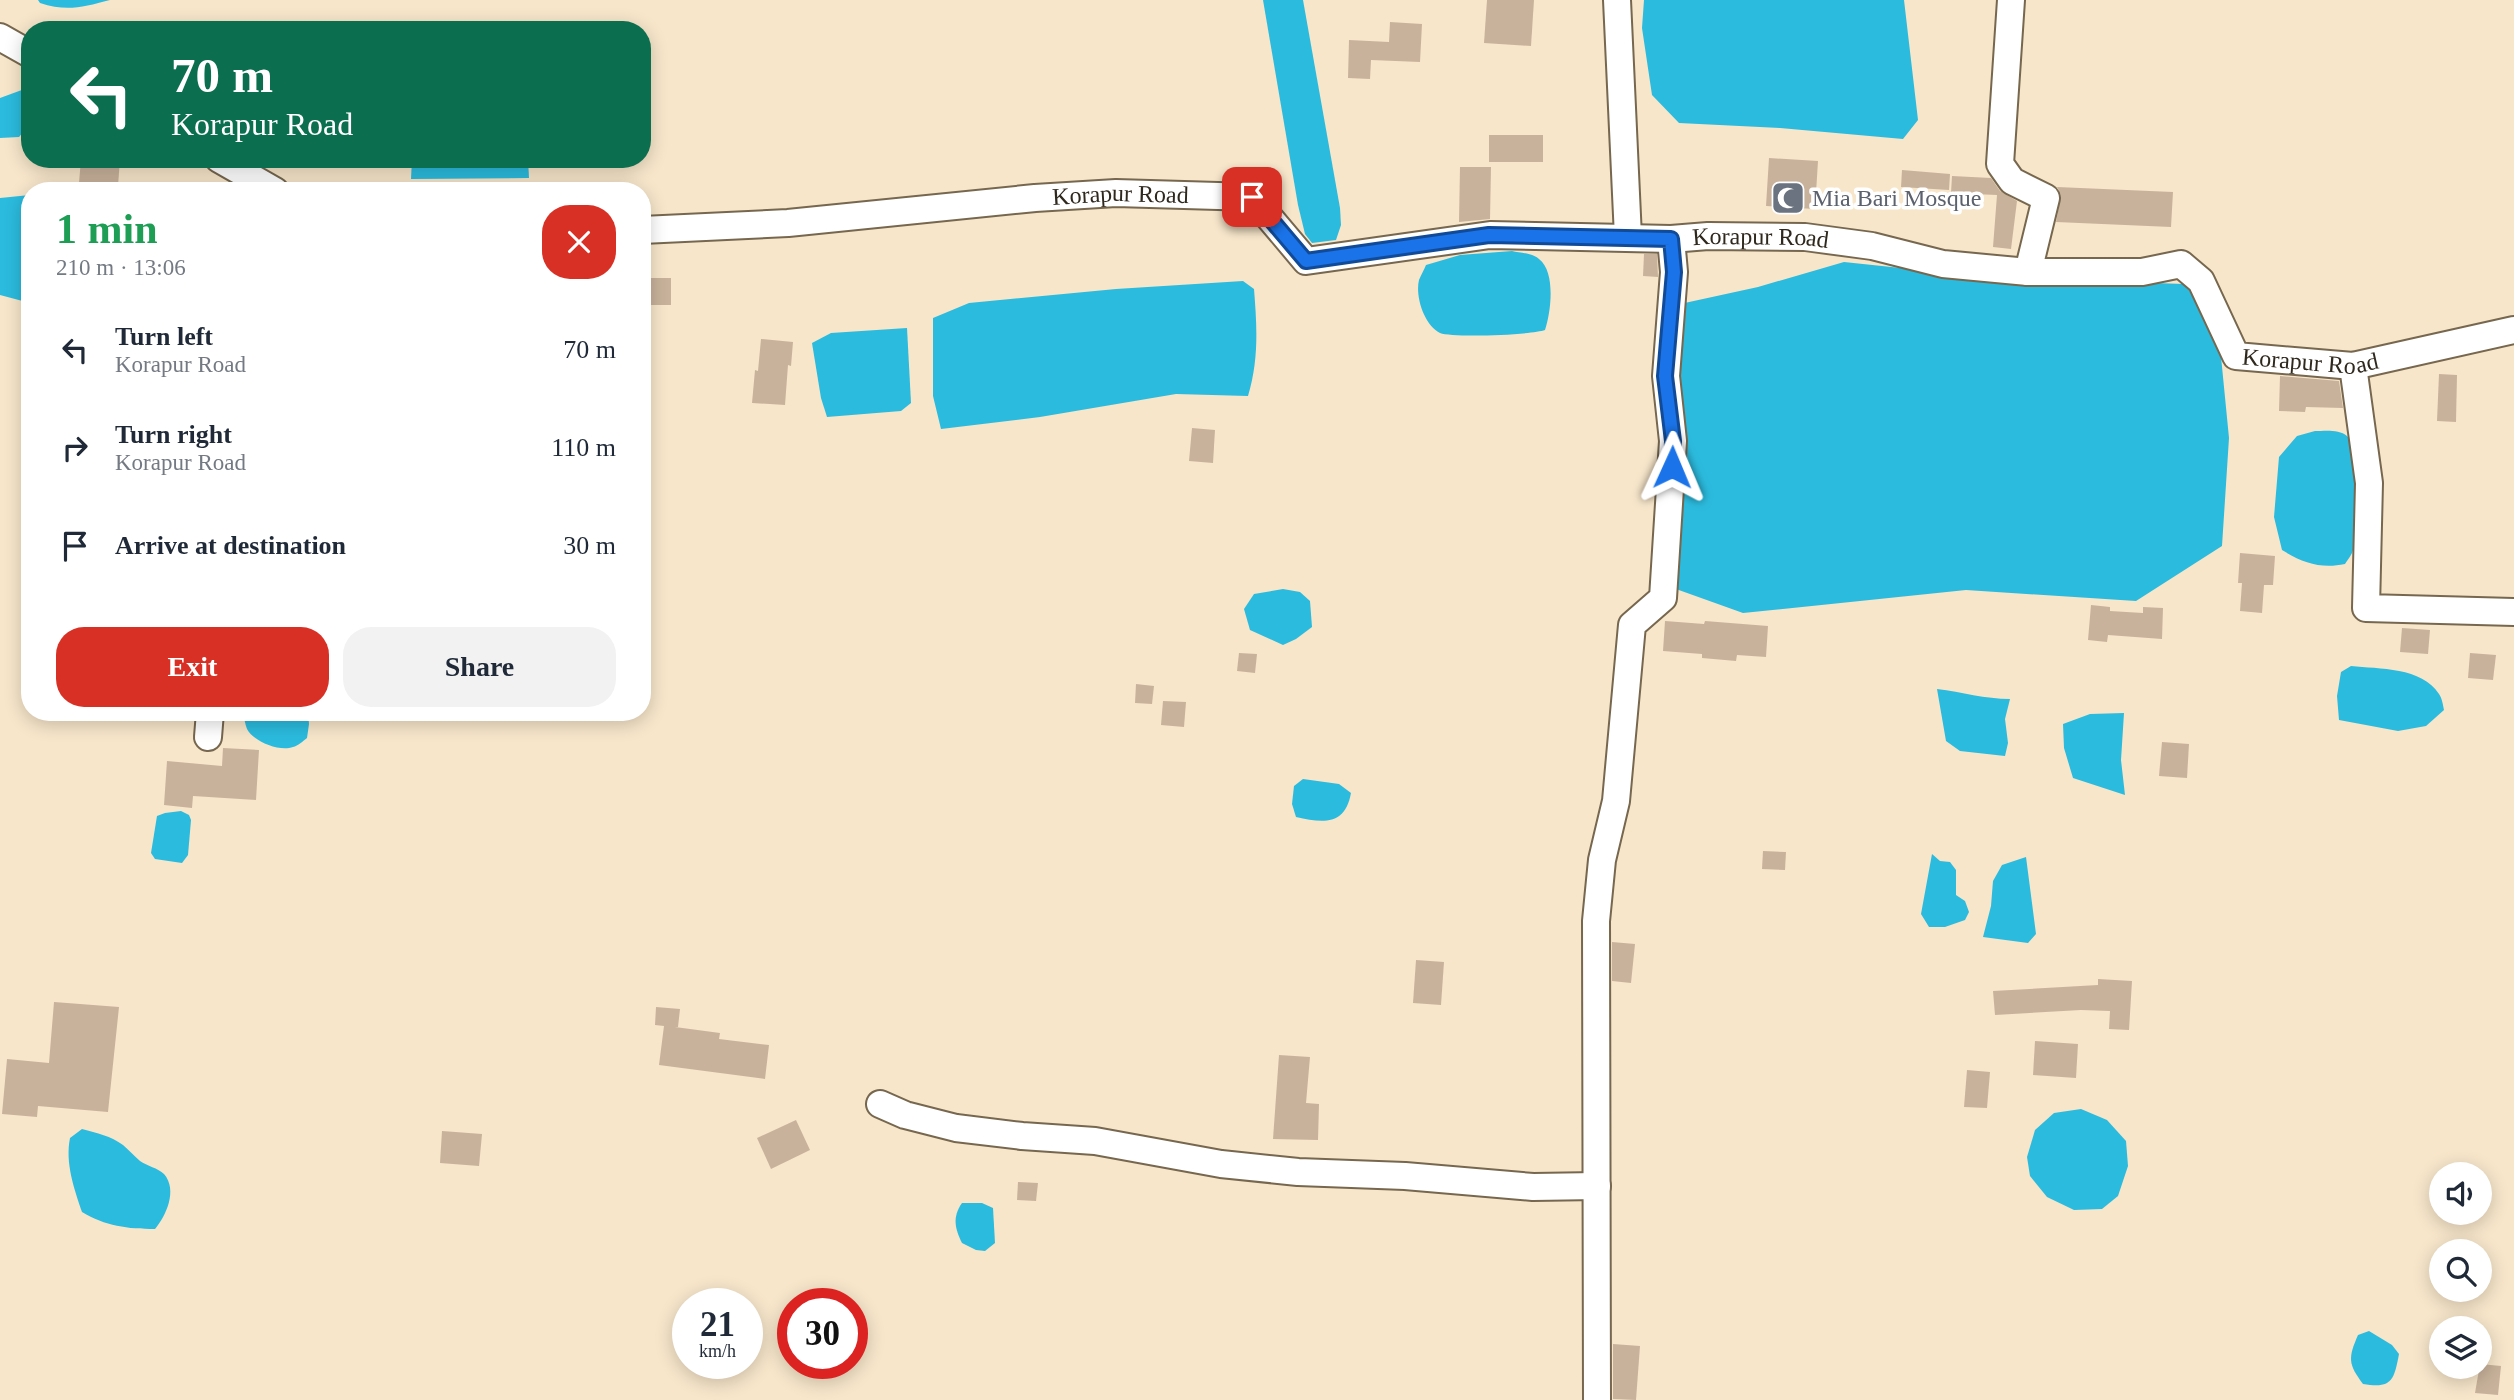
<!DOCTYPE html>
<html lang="en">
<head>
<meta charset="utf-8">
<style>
	body { margin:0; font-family:"Times New Roman",serif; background:#f2f2f3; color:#1f2937; height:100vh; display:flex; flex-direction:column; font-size:26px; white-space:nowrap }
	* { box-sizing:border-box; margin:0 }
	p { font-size:23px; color:#747a83 }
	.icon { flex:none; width:38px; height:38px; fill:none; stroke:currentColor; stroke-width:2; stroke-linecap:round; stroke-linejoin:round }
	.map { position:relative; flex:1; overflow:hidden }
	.panel { position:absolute; left:21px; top:182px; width:630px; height:539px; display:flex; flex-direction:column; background:#fff; border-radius:28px; box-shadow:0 4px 18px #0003 }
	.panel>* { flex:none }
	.banner { position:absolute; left:21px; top:21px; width:630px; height:147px; border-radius:28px; box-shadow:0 4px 18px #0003; background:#0b6e4f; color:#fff; overflow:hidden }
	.tools { position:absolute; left:2429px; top:1162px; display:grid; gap:14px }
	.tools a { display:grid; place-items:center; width:63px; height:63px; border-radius:50%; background:#fff; box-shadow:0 4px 18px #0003; font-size:35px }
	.speed { position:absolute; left:672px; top:1288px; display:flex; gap:14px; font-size:35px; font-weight:700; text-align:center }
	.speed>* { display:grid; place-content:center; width:91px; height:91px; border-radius:50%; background:#fff; box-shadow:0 4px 18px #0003; line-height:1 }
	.speed small { font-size:18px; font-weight:400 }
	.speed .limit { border:10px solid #d22; background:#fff; color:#111 }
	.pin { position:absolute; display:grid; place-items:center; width:60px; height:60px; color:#fff; margin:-30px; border-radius:14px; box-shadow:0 4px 10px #0006 }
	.me { position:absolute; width:77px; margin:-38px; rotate:1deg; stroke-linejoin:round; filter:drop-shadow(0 0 5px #0008) }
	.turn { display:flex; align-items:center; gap:24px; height:147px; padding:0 35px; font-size:32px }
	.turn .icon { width:91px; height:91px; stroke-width:2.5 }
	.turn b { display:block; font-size:49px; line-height:60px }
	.round { display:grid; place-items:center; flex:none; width:74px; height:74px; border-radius:28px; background:#f2f2f3 }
	.headline { display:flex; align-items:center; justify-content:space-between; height:119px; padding:0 35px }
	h1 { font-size:42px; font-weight:700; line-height:52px; color:#1e9e55 }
	.cta { display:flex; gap:14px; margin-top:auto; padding:14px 35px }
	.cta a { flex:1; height:80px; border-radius:28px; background:#d93025; color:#fff; font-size:28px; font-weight:700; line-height:80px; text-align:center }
	.cta a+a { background:#f2f2f3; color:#1f2937 }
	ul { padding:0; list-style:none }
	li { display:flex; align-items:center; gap:21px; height:98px; padding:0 35px }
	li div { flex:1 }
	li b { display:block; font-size:26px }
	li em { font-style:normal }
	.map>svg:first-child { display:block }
	.water { fill:#2bbbde }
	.building { fill:#c8b29b }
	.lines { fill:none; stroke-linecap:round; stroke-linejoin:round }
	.minor-casing { stroke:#76674e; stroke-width:30 }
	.minor { stroke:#fff; stroke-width:26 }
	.route-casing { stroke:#114b97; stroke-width:18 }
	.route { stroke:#1a73e8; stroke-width:12 }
	.labels { text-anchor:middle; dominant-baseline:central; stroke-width:7; stroke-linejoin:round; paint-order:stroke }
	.street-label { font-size:24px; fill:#2e281d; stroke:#fff }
	.worship-label { font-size:24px; fill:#5b616d; stroke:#fff; text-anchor:start }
</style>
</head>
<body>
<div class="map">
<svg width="2514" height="1400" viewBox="0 0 2514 1400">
	<rect width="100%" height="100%" fill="#f7e6ca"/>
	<g class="water">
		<path d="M38 0H110C83 7 67 12 40 3Z"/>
		<path d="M1263 0H1303L1340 208 1341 225 1336 240 1312 243 1305 234 1298 205Z"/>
		<path d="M1644 0H1904L1918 120 1903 139 1780 128 1679 123 1652 95 1642 28Z"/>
		<path d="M30 87V124L19 137 0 138V98Z"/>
		<path d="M412 159H528L529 178 411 179Z"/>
		<path d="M30 195V303L0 295V198Z"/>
		<path d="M1512 251C1520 253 1533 253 1539 259 1556 272 1551 312 1545 330 1531 335 1453 338 1440 333 1424 325 1415 296 1419 280 1421 275 1424 270 1426 265L1460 255Z"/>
		<path d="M1844 262 1986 277 2184 284 2218 326 2229 438 2222 546 2136 601 1966 590 1743 613 1676 589 1682 514 1674 374 1680 304 1758 287Z"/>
		<path d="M1243 281 1254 289C1257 326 1259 360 1248 396L1176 394 1040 417 941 429 933 396V318L969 303 1116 289Z"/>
		<path d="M907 328 911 403 901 411 827 417 821 398 812 343 831 333Z"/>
		<path d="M2315 431C2325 431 2339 429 2347 436 2359 448 2357 532 2353 550 2352 555 2348 559 2345 564 2321 569 2303 563 2282 550L2274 517 2279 457 2297 436Z"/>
		<path d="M1283 589 1300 592 1310 601 1312 627 1296 639 1283 645 1250 630 1244 609 1254 594Z"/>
		<path d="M2351 666C2379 669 2422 667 2439 694 2442 698 2443 705 2444 710L2426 726 2398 731 2339 720 2337 696 2341 672Z"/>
		<path d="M1937 689C1962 692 1985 699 2010 699L2005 719 2008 743 2005 756 1960 751 1946 741Z"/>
		<path d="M243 712H308L309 724 307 738C303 741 298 746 293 747 279 752 253 741 247 729 245 724 244 717 243 712Z"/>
		<path d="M2124 713 2121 760 2125 795 2073 778 2064 748 2063 724 2090 714Z"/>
		<path d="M1303 779 1339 784 1351 793C1345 826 1323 823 1296 817L1292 804 1294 786Z"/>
		<path d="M181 811 189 815 191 820 188 855 182 863 155 859 151 853 157 816 165 813Z"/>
		<path d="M1932 854 1940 861 1950 862 1956 870V895L1965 901 1969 912 1965 920 1945 927H1929L1921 914Z"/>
		<path d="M2026 857 2036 934 2028 943 1983 937 1991 906 1993 881 2002 865Z"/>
		<path d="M2081 1109 2107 1120 2126 1141 2128 1166 2118 1196 2102 1209 2074 1210 2047 1197 2030 1176 2027 1157 2035 1130 2054 1113Z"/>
		<path d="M82 1129C97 1133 111 1136 123 1145 129 1150 134 1156 140 1161 147 1166 158 1168 164 1174 178 1190 166 1216 155 1229 128 1229 105 1226 82 1212 74 1188 65 1163 70 1138Z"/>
		<path d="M962 1203H982L993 1208 995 1243 985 1251 976 1250 962 1243C955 1229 952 1217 962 1203Z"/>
		<path d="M2369 1331 2392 1345 2399 1354C2394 1380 2392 1389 2363 1384 2348 1364 2348 1358 2358 1335Z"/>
	</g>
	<g class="building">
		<path d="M1487 0H1534L1531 46 1484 43Z"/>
		<path d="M1390 22 1422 24 1420 62 1371 60 1370 79 1348 78 1349 40 1389 42Z"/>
		<rect x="1489" y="135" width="54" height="27"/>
		<path d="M1769 158 1818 161 1815 209 1766 206Z"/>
		<path d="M81 159H120L118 186 79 183Z"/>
		<path d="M1460 167H1491L1490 219 1459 222Z"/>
		<path d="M1902 170 1950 174 1949 190 1901 187Z"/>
		<path d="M1952 176 1991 178 2000 191 2017 201 2011 249 1993 247 1997 195 1951 193Z"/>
		<path d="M2057 187 2173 192 2171 227 2056 222 2061 195Z"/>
		<path d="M1644 254H1657L1658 277 1643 276Z"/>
		<rect x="642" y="278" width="29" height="27"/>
		<path d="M761 339 793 342 791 366 788 365 785 405 752 403 755 370 758 371Z"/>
		<path d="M2439 374 2457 375 2456 422 2437 421Z"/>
		<path d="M2280 376 2339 381 2343 408 2306 407 2305 412 2279 411Z"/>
		<path d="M1192 428 1215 430 1213 463 1189 461Z"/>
		<path d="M2240 553 2275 556 2273 585H2264L2262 613 2240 611 2242 583H2238Z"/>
		<path d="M2091 605 2110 607V611L2143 613V607L2163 608 2162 639 2108 635 2107 642 2088 640Z"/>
		<path d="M1665 621 1704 624 1705 621 1768 626 1766 657 1737 655 1736 661 1702 658V654L1663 651Z"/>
		<path d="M2402 628 2430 630 2428 654 2400 652Z"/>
		<path d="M1239 653 1257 654 1255 673 1237 671Z"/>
		<path d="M2470 653 2496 655 2493 680 2468 678Z"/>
		<path d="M1136 684 1154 686 1152 704 1135 703Z"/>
		<path d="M1163 701 1186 702 1184 727 1161 725Z"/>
		<path d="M2162 742 2189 744 2187 778 2159 776Z"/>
		<path d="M223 748 259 750 256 800 193 796 192 808 164 805 167 761 222 766Z"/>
		<path d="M1763 851 1786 852 1785 870 1762 869Z"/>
		<path d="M1612 942 1635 944 1631 983 1612 981Z"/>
		<path d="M1416 960 1444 962 1441 1005 1413 1003Z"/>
		<path d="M2098 979 2132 981 2129 1030 2109 1029 2110 1011 2081 1010 1995 1015 1993 991 2098 985Z"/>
		<path d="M54 1002 119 1007 108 1112 38 1106 37 1117 2 1114 7 1059 49 1063Z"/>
		<path d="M656 1007 680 1009 678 1027H675L720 1033 719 1039 769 1045 765 1079 659 1065 664 1026 655 1025Z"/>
		<path d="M2035 1041 2078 1044 2076 1078 2033 1075Z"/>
		<path d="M1279 1055 1310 1057 1306 1103 1319 1104 1318 1140 1273 1139Z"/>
		<path d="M1967 1070 1990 1072 1987 1108 1964 1107Z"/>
		<path d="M796 1120 810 1150 771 1169 757 1138Z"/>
		<path d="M442 1131 482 1134 479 1166 440 1163Z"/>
		<path d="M1018 1182 1038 1183 1036 1201 1017 1200Z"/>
		<path d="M1613 1344 1640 1346 1636 1400 1613 1399Z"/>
		<path d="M2480 1364 2501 1366 2498 1395 2475 1393Z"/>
	</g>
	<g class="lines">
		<defs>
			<g id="minor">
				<path d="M1617 0 1628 237"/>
				<path d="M2011 0 2000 164 2012 181 2046 198 2028 272"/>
				<path d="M0 37 30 54"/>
				<path d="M219 159 275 191"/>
				<path id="s1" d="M642 230 788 223 1035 198 1116 193 1252 197 1306 261 1490 235 1671 239 1708 236 1805 237 1872 246 1943 264 2028 272H2142L2181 264 2201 281 2236 356 2353 366 2514 330"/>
				<path d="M2353 366 2369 483 2366 608 2514 612"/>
				<path d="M208 737 210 712"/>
				<path d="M880 1104 905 1115 956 1128 1022 1136 1095 1141 1221 1164 1298 1172 1405 1176 1533 1187 1597 1186"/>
				<path d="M1597 1400 1596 921 1602 860 1616 801 1632 625 1663 598 1673 441 1666 376 1674 272 1671 239"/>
			</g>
		</defs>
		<use href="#minor" class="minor-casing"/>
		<use href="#minor" class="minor"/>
	</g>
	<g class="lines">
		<defs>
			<path id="route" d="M1252 197 1306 261 1489 235 1671 239 1674 272 1665 376 1673 441 1672 467"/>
		</defs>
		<use href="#route" class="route-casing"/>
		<use href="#route" class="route"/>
	</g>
	<defs>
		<symbol id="mosque-square" viewBox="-11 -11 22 22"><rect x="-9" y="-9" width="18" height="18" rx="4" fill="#6b7280" stroke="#fff"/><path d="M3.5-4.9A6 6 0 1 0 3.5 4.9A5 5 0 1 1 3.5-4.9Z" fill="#fff"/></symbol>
	</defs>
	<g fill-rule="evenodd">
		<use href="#mosque-square" x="1769" y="179" width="38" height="38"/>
	</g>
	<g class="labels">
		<g class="street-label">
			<text stroke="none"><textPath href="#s1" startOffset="480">Korapur Road</textPath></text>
			<text stroke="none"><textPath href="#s1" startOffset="1152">Korapur Road</textPath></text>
			<text stroke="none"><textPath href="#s1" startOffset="1760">Korapur Road</textPath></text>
		</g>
		<g class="worship-label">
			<text x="1812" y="198">Mia Bari Mosque</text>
		</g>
	</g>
</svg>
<div class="tools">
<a><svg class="icon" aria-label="sound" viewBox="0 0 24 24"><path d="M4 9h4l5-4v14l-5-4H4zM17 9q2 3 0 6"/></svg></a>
<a><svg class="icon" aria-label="search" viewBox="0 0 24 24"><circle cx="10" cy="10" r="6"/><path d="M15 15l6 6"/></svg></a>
<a><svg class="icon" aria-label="layers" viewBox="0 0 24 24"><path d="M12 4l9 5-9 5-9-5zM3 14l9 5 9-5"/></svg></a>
</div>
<div class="speed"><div>21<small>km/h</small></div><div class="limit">30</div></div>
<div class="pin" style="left:1252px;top:197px;background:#d93025"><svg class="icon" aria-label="arrive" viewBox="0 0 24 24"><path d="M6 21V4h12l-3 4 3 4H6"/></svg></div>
<svg class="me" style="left:1672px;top:467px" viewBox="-20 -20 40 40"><path d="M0-17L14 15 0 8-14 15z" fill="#1a73e8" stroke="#fff" stroke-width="4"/></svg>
<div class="banner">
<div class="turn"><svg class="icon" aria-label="left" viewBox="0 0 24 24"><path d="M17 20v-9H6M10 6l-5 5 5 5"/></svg><div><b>70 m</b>Korapur Road</div></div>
</div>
<section class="panel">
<div class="headline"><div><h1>1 min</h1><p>210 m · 13:06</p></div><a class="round" style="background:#d93025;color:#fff"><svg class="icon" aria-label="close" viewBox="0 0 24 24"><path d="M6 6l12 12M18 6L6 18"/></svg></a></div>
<ul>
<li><svg class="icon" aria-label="left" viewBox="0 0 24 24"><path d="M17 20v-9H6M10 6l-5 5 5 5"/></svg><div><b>Turn left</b><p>Korapur Road</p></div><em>70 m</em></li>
<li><svg class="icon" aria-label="right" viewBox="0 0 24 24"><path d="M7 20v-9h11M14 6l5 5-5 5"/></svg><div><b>Turn right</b><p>Korapur Road</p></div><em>110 m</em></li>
<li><svg class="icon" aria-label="arrive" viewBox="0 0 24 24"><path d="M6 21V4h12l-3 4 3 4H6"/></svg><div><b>Arrive at destination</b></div><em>30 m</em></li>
</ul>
<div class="cta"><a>Exit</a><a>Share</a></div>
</section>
</div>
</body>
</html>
